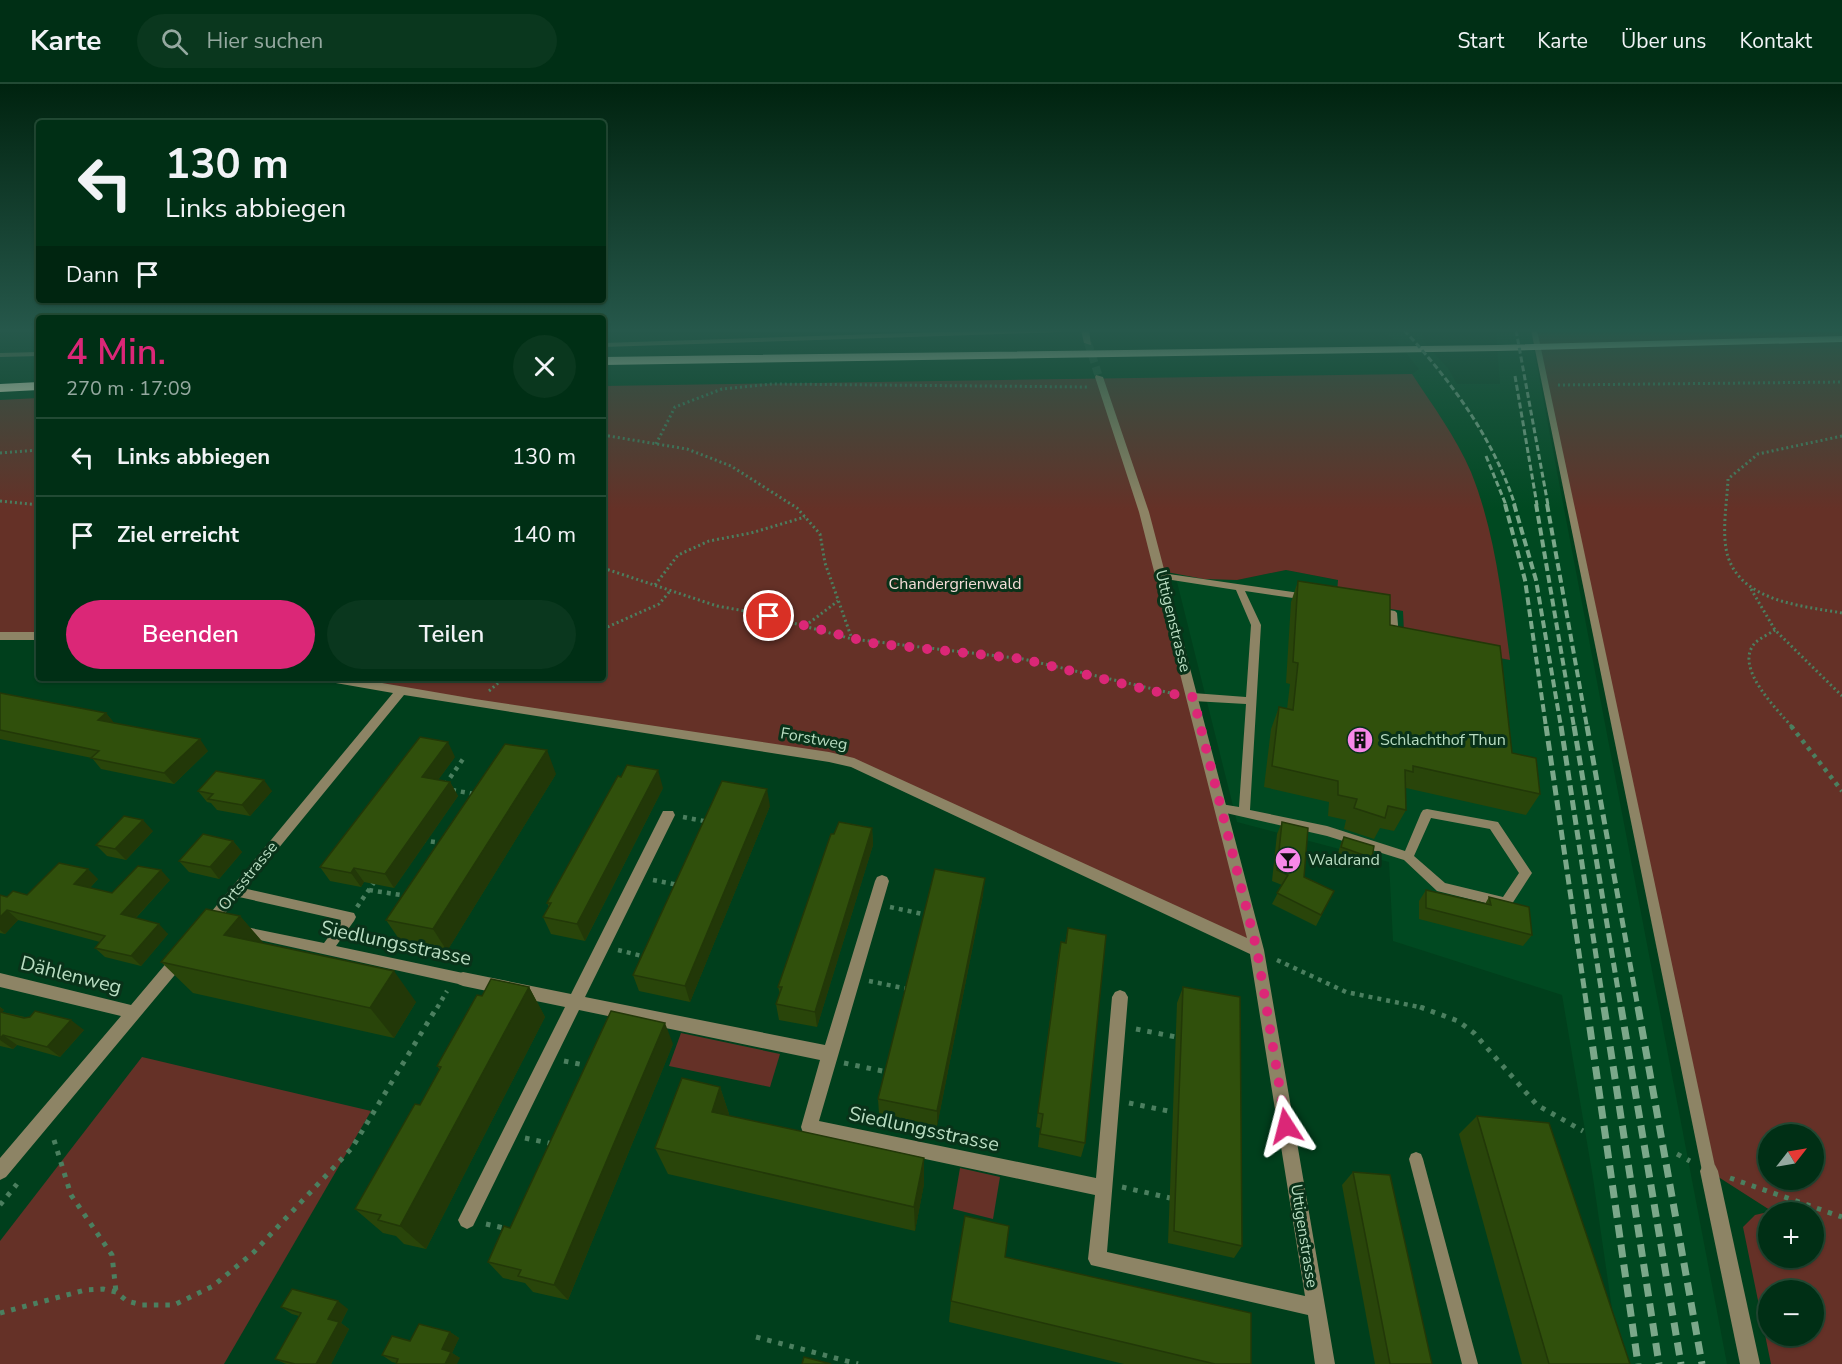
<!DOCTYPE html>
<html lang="de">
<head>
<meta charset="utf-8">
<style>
	body { margin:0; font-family:"Nunito Sans",sans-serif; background:#0a371e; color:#f1f3f6; height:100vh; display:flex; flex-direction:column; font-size:22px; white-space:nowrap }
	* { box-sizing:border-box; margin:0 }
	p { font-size:20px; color:#95a9a0 }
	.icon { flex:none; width:33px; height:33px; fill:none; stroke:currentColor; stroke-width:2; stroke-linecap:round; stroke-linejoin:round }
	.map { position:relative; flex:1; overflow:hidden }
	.side { position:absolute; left:36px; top:231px; width:570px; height:366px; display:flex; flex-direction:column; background:#002f15; border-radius:6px; box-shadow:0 2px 4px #0004,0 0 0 2px #224a34 }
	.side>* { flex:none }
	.guide { position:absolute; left:36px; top:36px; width:570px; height:183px; border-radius:6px; box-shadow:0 2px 4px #0004,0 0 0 2px #224a34; background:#002f15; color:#f1f3f6; overflow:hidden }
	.needle { width:39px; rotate:59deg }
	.buttons { position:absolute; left:1758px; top:1040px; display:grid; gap:12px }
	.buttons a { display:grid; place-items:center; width:66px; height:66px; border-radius:50%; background:#002f15; box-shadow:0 2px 4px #0004,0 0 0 2px #224a34; font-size:30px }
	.pin { position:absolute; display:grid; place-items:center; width:51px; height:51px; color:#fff; margin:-26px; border:3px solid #fff; border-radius:50%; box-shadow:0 2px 6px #0007 }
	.me { position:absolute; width:66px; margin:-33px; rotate:351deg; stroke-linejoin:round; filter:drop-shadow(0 0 4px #0008) }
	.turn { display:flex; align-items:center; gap:21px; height:126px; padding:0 30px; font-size:27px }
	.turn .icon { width:78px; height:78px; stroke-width:2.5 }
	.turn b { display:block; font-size:42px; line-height:51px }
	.then { display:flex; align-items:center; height:57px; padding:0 30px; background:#0003; gap:12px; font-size:22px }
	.round { display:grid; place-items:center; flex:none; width:63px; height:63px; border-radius:32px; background:#0a371e }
	.overview { display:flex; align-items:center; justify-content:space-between; height:102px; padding:0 30px }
	h1 { font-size:36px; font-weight:600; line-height:45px; color:#db2777 }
	.cta { display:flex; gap:12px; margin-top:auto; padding:12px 30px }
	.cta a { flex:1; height:69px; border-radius:36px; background:#db2777; color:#fff; font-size:24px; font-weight:600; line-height:69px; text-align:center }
	.cta a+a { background:#0a371e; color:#f1f3f6 }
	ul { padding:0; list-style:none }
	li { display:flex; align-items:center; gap:18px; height:78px; padding:0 30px; border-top:2px solid #224a34 }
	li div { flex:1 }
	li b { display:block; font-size:22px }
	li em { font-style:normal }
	header { display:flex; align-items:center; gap:36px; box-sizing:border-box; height:84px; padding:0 30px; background:#002f15; border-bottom:2px solid #224a34 }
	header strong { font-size:28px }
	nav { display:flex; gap:33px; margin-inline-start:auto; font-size:21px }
	.search { width:420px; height:54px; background:#0a371e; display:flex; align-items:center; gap:15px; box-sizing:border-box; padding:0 21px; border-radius:33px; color:#95a9a0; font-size:22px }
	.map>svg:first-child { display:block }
	.built { fill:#004921 }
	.green { fill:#653127; fill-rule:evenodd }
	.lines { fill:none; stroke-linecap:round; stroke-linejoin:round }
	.street-tunnel { stroke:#1c5735; stroke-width:8; stroke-dasharray:8 4.5; stroke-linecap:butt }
	.path-far2 { stroke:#4b7f5f; stroke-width:3; stroke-dasharray:2 3; stroke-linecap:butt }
	.path-far1 { stroke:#4b7f5f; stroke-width:4.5; stroke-dasharray:4 5; stroke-linecap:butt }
	.path { stroke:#4b7f5f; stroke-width:5; stroke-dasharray:4.5 7; stroke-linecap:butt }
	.lane { fill:#8d8465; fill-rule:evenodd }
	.street { fill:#8d8465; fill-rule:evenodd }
	.highway { fill:#fef5d7; fill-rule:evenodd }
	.rail-far3 { stroke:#7ba88a; stroke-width:3; stroke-dasharray:6 3; stroke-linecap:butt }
	.rail-far2 { stroke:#7ba88a; stroke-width:4; stroke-dasharray:8 4; stroke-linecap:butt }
	.rail-far1 { stroke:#7ba88a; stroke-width:5; stroke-dasharray:10 5; stroke-linecap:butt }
	.rail { stroke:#7ba88a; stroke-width:7; stroke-dasharray:13 7; stroke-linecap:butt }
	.wall { fill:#29450a }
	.shaded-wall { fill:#223808 }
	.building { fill:#30500c; stroke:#223808; stroke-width:1.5 }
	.route { stroke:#db2777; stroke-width:10; stroke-dasharray:0 18 }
	.labels { text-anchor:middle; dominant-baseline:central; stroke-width:6; stroke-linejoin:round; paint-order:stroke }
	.park-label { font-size:16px; fill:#f3dcd7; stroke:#093219 }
	.street-label { font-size:16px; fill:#b9ddc2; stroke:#093219 }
	.poi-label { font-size:16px; fill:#b9ddc2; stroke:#093219; text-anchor:start }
	.near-street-label { font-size:20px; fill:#b9ddc2; stroke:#093219 }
</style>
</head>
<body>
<header>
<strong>Karte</strong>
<div class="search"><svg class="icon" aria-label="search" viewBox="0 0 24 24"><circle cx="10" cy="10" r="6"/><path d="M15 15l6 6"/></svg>Hier suchen</div>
<nav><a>Start</a><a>Karte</a><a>Über uns</a><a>Kontakt</a></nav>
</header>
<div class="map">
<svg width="1842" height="1280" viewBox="0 0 1842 1280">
	<rect width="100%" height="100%" fill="#003f1c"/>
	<path class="built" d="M1380 246H1422L1423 257 1448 284 1457 300H1500L1496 246H1530L1727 1280H1620L1593 1094 1562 911 1393 857 1389 778 1237 738 1175 490 1237 496 1286 486 1338 496 1348 518 1403 527 1404 550 1456 358 1412 290 1419 285 1396 257Z"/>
	<g class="green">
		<path d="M1534 246H1842V1280H1771L1743 1143 1755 1131 1768 1128V1173H1814V1128H1773L1709 1087ZM1768 1050H1814V1095H1768ZM1768 1206H1814V1251H1768Z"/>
		<path d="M1412 290C1433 322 1456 353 1471 388 1495 448 1502 513 1510 576L1413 557 1404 550 1403 527 1348 518 1337 509 1338 496 1286 486 1237 496 1204 495 1161 487 1257 866 854 679 330 594H603V302Z"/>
		<path d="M39 314V552H0V316Z"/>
		<path d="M681 949 780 970 770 1003 669 982Z"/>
		<path d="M142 973 371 1027 224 1280H0V1157Z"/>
		<path d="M960 1084 1000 1093 993 1135 953 1125Z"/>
	</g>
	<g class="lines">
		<path class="street-tunnel" d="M1088 259 1099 293"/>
		<g class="path-far2">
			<path d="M1558 301 1842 298"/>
			<path d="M603 351 687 365 731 382 797 424 820 450 825 479 852 555"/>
			<path d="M1842 352 1758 370 1728 395C1727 419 1721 450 1728 473 1743 518 1803 522 1842 529"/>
			<path d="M656 360 675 323 722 305 773 300 1088 303"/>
			<path d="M0 369 39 366"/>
			<path d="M0 417 39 421"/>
			<path d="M603 484 717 522 756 529 852 555 1023 575 1175 610"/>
			<path d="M655 501 678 471 709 457 751 449 805 433"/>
			<path d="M1751 505 1775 546 1842 612"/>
			<path d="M805 542 838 517"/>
			<path d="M603 545 659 520 671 506"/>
			<path d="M1775 546C1769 550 1760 554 1755 559 1733 583 1777 625 1792 643"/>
			<path d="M489 607 504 594"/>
		</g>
		<g class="path-far1">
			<path d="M1791 642 1842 707"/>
			<path d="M445 701 463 675"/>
			<path d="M452 706 474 710"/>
			<path d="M683 733 709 738"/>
			<path d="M422 756 441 759"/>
			<path d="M653 796 678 801"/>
			<path d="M369 806 407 812"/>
			<path d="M357 823 375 797"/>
			<path d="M890 823 927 831"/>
			<path d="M618 866 646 873"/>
			<path d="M1277 876 1346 908 1424 924"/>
			<path d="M869 897 908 905"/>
			<path d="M437 924 447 907"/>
		</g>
		<g class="path">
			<path d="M1420 923 1458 937 1474 949 1537 1021 1583 1047"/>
			<path d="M1136 945 1176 953"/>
			<path d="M564 977 589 982"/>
			<path d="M844 979 887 988"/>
			<path d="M1129 1019 1173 1028"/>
			<path d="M525 1054 553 1060"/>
			<path d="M54 1056 71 1111 112 1171 116 1208"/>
			<path d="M1677 1070 1690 1077"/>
			<path d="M1730 1094 1842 1133"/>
			<path d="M1122 1103 1170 1114"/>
			<path d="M0 1121 17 1100"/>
			<path d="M486 1140 508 1145"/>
			<path d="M0 1229 85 1206 103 1205 116 1208 127 1217 142 1221H174L213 1202 254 1168 352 1064 437 923"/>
			<path d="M756 1253 858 1280"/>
		</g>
		<g class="lane">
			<path d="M1531 246H1537L1716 1087 1714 1092 1709 1094 1704 1092 1702 1087Z"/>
			<path d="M1162 489 1307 510 1312 513 1307 516 1245 507 1261 541 1250 726 1327 742 1405 767 1421 729 1423 726 1427 725 1498 738 1532 789 1510 823 1506 824 1437 807 1404 776 1327 752 1217 727 1215 724 1217 721 1221 720 1239 723 1246 620 1193 617 1188 613 1193 609 1246 613 1251 541 1236 506 1159 494 1157 492 1159 490ZM1431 734 1490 745 1519 789 1503 813 1445 799 1414 772Z"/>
			<path d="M1378 524 1395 527 1397 529 1399 553 1397 555 1394 556 1389 553 1387 531 1375 529 1373 527 1375 525Z"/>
			<path d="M234 802 354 829 356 833 354 837 336 862 463 889 468 891 470 895 468 899 463 901 237 851 235 847 237 843 241 842 324 859 341 836 230 811 228 807 230 803Z"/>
			<path d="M1416 1068 1421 1070 1423 1075 1478 1280H1462L1409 1075 1411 1070Z"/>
		</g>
		<g class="street">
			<path d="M1000 246H1065L1061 248 603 263V259Z"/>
			<path d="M1081 246H1089L1091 261 1084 259Z"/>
			<path d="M39 268V272L0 273V269Z"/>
			<path d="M1096 291 1103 293 1149 428 1264 866 1335 1280H1315L1308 1231 1091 1181 1088 1175 1095 1111 803 1049 801 1043 820 976 579 926 473 1142 467 1145 461 1142 458 1136 461 1130 565 923 463 902 458 900 456 895 458 890 463 888 571 910 661 731 663 727H673L675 731 585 913 825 961 875 797 877 793 882 791 887 793 889 797 819 1037 1096 1094 1112 913 1115 908 1120 906 1125 908 1128 913 1107 1168 1305 1212 1250 870 851 683 829 678 404 611 214 843 209 845 204 843 202 839 393 609 330 598 324 594H353L475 615 829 668 854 674 1247 854 1139 428 1095 293Z"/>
			<rect x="0" y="548" width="39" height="8"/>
			<path d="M179 869 184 870 186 875 184 880 6 1093 0 1096V1074L121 932 0 903V889L131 921 174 870Z"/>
			<path d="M1709 1078 1715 1081 1718 1087 1760 1280H1740L1700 1087 1703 1081Z"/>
		</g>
		<g class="highway">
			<path d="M1842 252V258L1498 267 603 281V273L1498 261Z"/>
			<path d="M39 298V306L0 308V300Z"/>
		</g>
		<g class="rail-far3">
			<path d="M1404 246C1452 298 1493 354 1515 421"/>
			<path d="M1516 246 1548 421"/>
			<path d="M1515 292 1537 421"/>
			<path d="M1486 372 1506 421"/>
		</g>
		<g class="rail-far2">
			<path d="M1505 420 1525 496 1546 643"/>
			<path d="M1514 420 1536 496 1561 643"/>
			<path d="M1536 420 1574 643"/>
			<path d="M1547 420 1587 643"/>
		</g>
		<g class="rail-far1">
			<path d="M1546 642 1587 924"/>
			<path d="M1561 642 1604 924"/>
			<path d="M1574 642 1621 924"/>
			<path d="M1587 642 1638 924"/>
		</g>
		<g class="rail">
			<path d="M1587 923 1638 1280"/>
			<path d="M1604 923 1659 1280"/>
			<path d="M1621 923 1681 1280"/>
			<path d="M1638 923 1702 1280"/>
		</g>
	</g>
	<g class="wall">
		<path d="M1298 497 1390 541 1512 669 1540 710 1526 731 1406 704V726L1394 747 1380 744 1374 755 1344 745 1346 736 1328 732 1329 718 1264 703 1271 645 1279 623 1287 625 1290 600 1286 599 1291 518Z"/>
		<path d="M0 609 106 629 114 639 208 667 174 700 101 685 92 674 0 655Z"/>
		<path d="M455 673 438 696 450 698 458 712 394 804 364 798 361 803 330 797 320 783Z"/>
		<path d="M556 690 447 867 401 858 386 836Z"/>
		<path d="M663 704 585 857 551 850 543 833 549 823 547 819Z"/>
		<path d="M198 707H272L250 732 217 726 211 719 207 718Z"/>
		<path d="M770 722 690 918 639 907 633 891Z"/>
		<path d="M1282 738 1304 793 1334 807 1316 842 1272 820 1282 801 1272 797 1277 750Z"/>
		<path d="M872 744 873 761 817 943 779 936 776 920 780 910 778 903 834 750Z"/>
		<path d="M153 747 126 776 107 772 96 761Z"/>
		<path d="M1344 753 1372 774 1369 780 1338 769 1341 759Z"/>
		<path d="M233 757 242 768 219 795 189 788 179 777Z"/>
		<path d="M98 795 90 804 112 809 170 796 136 834 168 850 141 882 105 873 95 864 100 858 18 836 5 850 0 849V811L7 813 27 811Z"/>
		<path d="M1426 806 1485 820 1489 813 1532 851 1523 862 1419 835V817Z"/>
		<path d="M983 811 937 1042 879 1029 878 1015Z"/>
		<path d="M240 832 264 860 416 918 394 954 193 909 161 878Z"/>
		<path d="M1068 844 1085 1059 1081 1073 1038 1063 1040 1044 1036 1043 1058 874 1061 858 1065 859Z"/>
		<path d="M529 903 545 933 426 1165 404 1160 396 1152 383 1149 355 1125 420 1021 440 986 437 982 482 912Z"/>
		<path d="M1183 903 1242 1162 1234 1174 1168 1159 1177 919Z"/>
		<path d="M0 923 4 926 2 928 84 946 60 973 17 961 13 965 0 962Z"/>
		<path d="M673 960 568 1216 533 1208 525 1199 503 1194 488 1178 510 1144Z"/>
		<path d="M720 1003 729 1030V1032L924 1074V1100L915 1147 668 1090 655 1064Z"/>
		<path d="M1477 1032 1630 1280H1522L1459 1050Z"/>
		<path d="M1353 1088 1432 1280H1375L1342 1101Z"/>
		<path d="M951 1217 1251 1280H1124L949 1238Z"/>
		<path d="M281 1223 348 1225 341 1239 349 1245 331 1280H286L275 1275 299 1232 292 1230Z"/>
		<path d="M450 1248 459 1254 452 1269 460 1274 396 1279 392 1278 382 1271 410 1257Z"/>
	</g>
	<g class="shaded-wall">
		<path d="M106 629 115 640 98 636Z"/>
		<path d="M200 655 208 667 174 700 164 689Z"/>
		<path d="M448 658 455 673 430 707 422 693Z"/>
		<path d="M547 666 556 690 447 867 433 845Z"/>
		<path d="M658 686 663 704 585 857 577 840Z"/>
		<path d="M264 696 272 707 250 732 242 721Z"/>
		<path d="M450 698 458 712 394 804 385 790Z"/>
		<path d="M767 705 770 722 690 918 685 902Z"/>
		<path d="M143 736 153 747 126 776 115 765Z"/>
		<path d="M872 744 873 761 817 943 815 928Z"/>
		<path d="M233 757 242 768 219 795 210 783Z"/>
		<path d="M354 784 364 798 361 803 351 789Z"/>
		<path d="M88 785 98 795 84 810 74 800Z"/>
		<path d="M161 786 170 796 131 839 121 830Z"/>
		<path d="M985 794 983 811 937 1042V1027Z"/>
		<path d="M7 826 18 836 5 850 0 846V833Z"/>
		<path d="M240 832 267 863 224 851Z"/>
		<path d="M159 840 168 850 141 882 131 872Z"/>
		<path d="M394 887 416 918 394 954 370 924Z"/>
		<path d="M529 903 545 933 426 1165 400 1142Z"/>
		<path d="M0 923 4 926 0 931Z"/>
		<path d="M71 936 84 946 60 973 47 963Z"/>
		<path d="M665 939 673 960 568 1216 554 1201Z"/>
		<path d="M3 951 17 961 13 965 0 956V954Z"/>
		<path d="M720 1003 729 1030 721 1055 712 1028Z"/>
		<path d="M924 1074V1100L915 1147 914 1123Z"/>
		<path d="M338 1217 348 1225 341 1239 349 1245 331 1280H316L328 1235Z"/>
		<path d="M450 1248 459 1254 452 1269 460 1274 457 1280H445L442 1265Z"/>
	</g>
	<g class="building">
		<path d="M1298 497 1390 511V541L1500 562 1512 669 1536 674 1540 710 1413 682V688L1405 686 1406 726 1388 722 1385 734 1354 724 1357 715 1338 711V697L1272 682 1279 623 1293 626 1298 579 1293 578Z"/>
		<path d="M0 609 106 629 98 636 200 655 164 689 91 674 99 667 0 646Z"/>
		<path d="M420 653 448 658 422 693 450 698 385 790 354 784 351 789 320 783Z"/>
		<path d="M505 660 547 666 433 845 386 836Z"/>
		<path d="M627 681 658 686 577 840 543 833 551 819H547L618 692 621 693Z"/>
		<path d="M216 687 264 696 242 721 208 715 213 710 198 707Z"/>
		<path d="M722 697 767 705 685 902 633 891Z"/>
		<path d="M124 732 143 736 115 765 96 761Z"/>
		<path d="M839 738 872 744 815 928 776 920 782 903H778L831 750H834Z"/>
		<path d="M1282 738 1308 744 1304 793 1334 807 1321 831 1277 809 1288 791 1277 786Z"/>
		<path d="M203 750 233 757 210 783 179 777Z"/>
		<path d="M1344 753 1374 762 1372 774 1341 763Z"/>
		<path d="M59 779 88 785 74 800 112 809 138 782 161 786 121 830 159 840 131 872 95 864 105 852 7 826 0 833V811L7 813 13 807 27 811Z"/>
		<path d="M935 785 985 794 937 1027 878 1015Z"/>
		<path d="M1426 806 1491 821 1489 813 1529 823 1532 851 1426 824Z"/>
		<path d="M206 825 240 832 224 851 394 887 370 924 161 878Z"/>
		<path d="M1068 844 1106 851 1085 1059 1040 1050 1043 1030 1038 1029 1061 858 1066 859Z"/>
		<path d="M491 895 529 903 400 1142 378 1136 381 1131 355 1125 415 1020 420 1021 441 983 437 982 477 911 482 912Z"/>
		<path d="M1183 903 1240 913 1242 1162 1174 1147Z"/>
		<path d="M35 927 71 936 47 963 3 951 0 954V928L24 934 30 933Z"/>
		<path d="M611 927 665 939 554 1201 518 1192 521 1186 488 1178 504 1142 510 1144Z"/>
		<path d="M682 994 720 1003 712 1028 924 1074 914 1123 655 1064Z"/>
		<path d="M1477 1032 1549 1039 1630 1280H1549Z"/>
		<path d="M1353 1088 1390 1091 1432 1280H1390Z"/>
		<path d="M965 1132 1009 1142 1005 1173 1251 1229V1280H1215L951 1217Z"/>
		<path d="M292 1205 338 1217 328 1235 339 1238 316 1280H295L275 1275 301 1229 281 1223Z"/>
		<path d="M419 1240 450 1248 442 1265 451 1268 445 1280H396L398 1275 382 1271 392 1252 410 1257Z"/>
		<path d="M804 1273 831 1280H802Z"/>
	</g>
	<linearGradient id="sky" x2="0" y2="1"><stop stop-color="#00230f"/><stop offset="0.58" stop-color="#26584b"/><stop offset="1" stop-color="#26584b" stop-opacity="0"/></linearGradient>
	<rect width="1842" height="425" fill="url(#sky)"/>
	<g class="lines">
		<path class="route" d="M769 532 871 559 1023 575 1152 607 1193 613 1257 866 1286 1042"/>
	</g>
	<defs>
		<symbol id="building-disc" viewBox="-11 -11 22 22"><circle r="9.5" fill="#f888e9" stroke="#093219"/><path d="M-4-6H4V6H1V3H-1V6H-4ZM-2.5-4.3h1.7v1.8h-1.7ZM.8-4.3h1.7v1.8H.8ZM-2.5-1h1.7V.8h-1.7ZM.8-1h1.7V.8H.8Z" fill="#111"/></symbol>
		<symbol id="bar-disc" viewBox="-11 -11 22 22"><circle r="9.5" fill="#f888e9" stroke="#093219"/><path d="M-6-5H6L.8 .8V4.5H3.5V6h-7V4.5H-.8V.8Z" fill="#111"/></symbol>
	</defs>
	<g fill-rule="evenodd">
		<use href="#building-disc" x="1345" y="641" width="30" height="30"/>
		<use href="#bar-disc" x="1273" y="761" width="30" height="30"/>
	</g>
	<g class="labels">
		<g class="park-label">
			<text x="955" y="500">Chandergrienwald</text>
		</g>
		<g class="street-label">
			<text transform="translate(1173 537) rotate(76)">Uttigenstrasse</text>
			<text transform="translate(814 655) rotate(10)">Forstweg</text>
			<text transform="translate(248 792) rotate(-51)">Ortsstrasse</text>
			<text transform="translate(1304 1152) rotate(81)">Uttigenstrasse</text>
		</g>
		<g class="poi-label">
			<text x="1380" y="656">Schlachthof Thun</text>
			<text x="1308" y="776">Waldrand</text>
		</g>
		<g class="near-street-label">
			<text transform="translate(396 859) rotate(12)">Siedlungsstrasse</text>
			<text transform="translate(71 891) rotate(14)">Dählenweg</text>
			<text transform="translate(924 1045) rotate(12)">Siedlungsstrasse</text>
		</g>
	</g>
</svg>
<div class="buttons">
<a><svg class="needle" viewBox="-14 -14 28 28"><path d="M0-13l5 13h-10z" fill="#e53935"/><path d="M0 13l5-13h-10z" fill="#95a9a0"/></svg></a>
<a>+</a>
<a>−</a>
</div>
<div class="pin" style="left:769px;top:532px;background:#d93025"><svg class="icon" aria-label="arrive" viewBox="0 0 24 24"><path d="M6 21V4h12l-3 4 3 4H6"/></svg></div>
<svg class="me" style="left:1286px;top:1042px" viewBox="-20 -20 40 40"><path d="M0-17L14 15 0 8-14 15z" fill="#db2777" stroke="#fff" stroke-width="4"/></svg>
<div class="guide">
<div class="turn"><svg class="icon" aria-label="left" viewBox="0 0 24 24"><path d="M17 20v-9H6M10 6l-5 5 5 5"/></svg><div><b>130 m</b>Links abbiegen</div></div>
<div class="then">Dann<svg class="icon" aria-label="arrive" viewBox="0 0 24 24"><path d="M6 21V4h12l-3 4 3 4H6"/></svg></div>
</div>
<section class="side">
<div class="overview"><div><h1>4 Min.</h1><p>270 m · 17:09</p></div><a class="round"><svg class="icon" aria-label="close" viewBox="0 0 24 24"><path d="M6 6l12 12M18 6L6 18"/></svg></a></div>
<ul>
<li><svg class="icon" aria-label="left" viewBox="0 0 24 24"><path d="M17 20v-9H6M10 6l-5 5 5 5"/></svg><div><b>Links abbiegen</b></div><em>130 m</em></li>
<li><svg class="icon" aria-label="arrive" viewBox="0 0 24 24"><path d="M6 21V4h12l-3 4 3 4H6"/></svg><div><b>Ziel erreicht</b></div><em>140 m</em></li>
</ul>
<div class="cta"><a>Beenden</a><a>Teilen</a></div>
</section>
</div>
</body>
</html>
